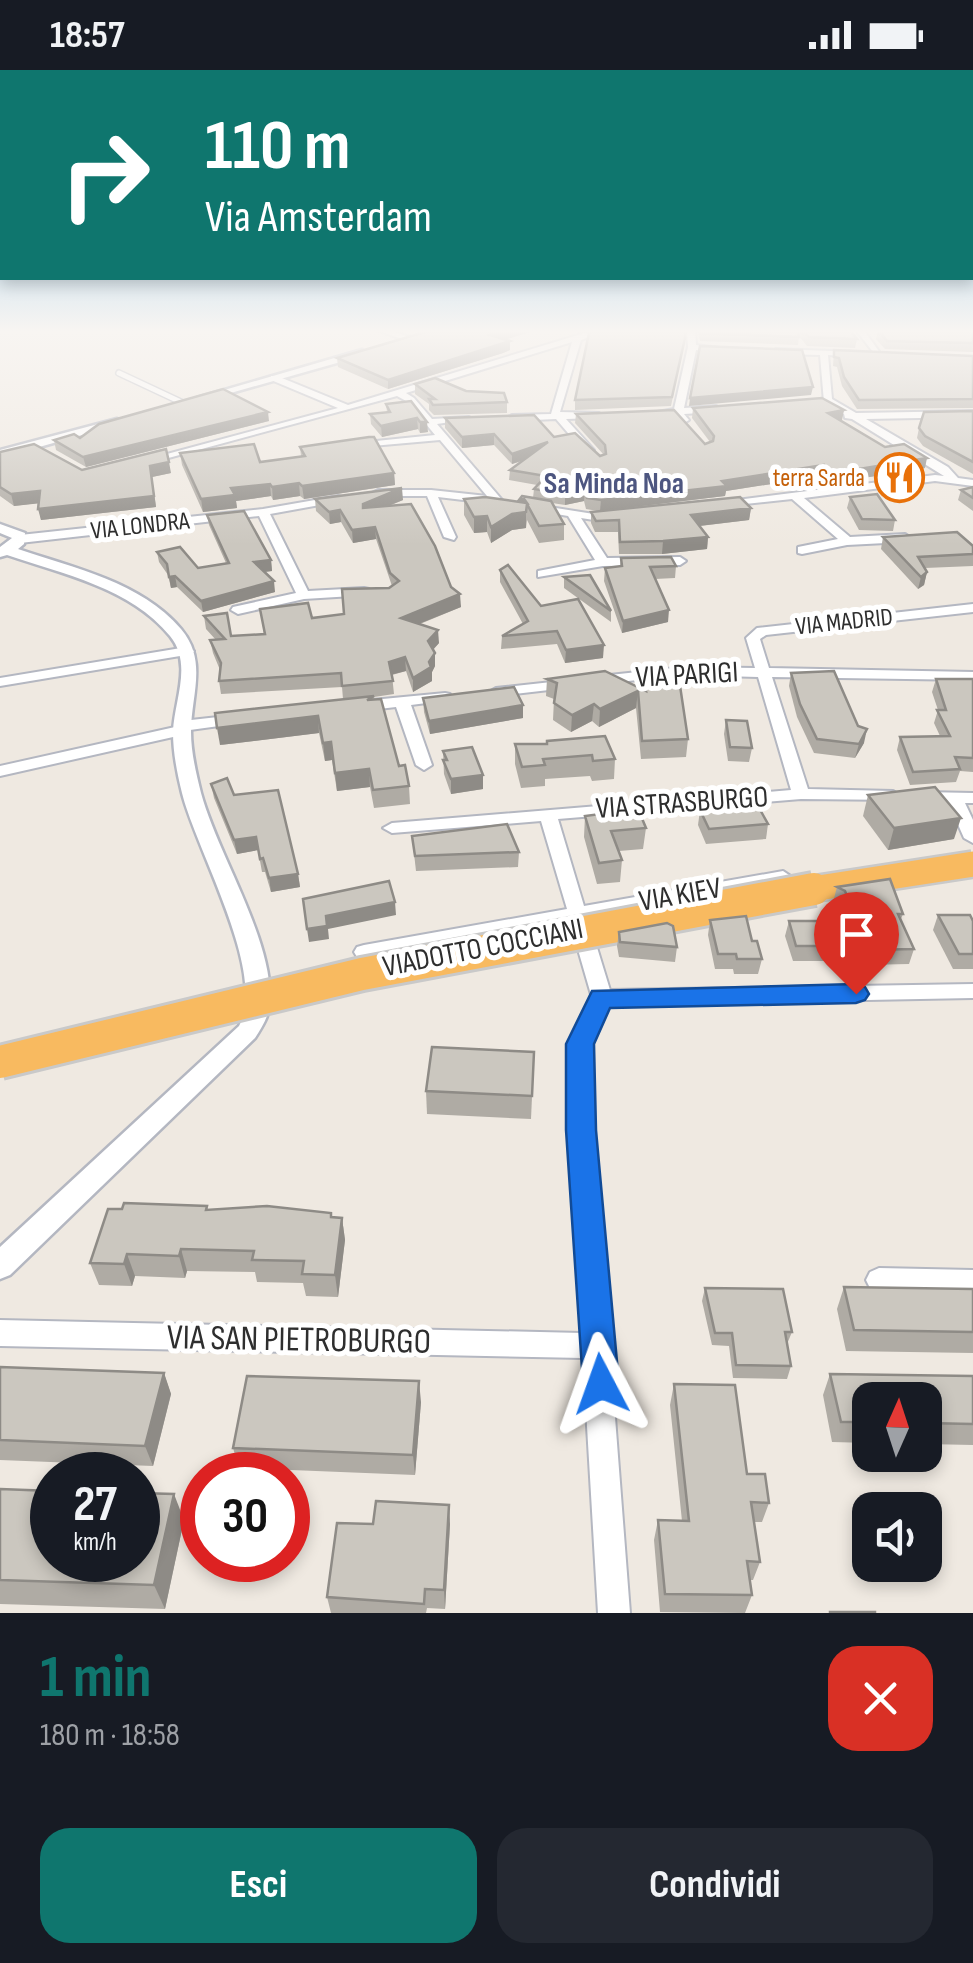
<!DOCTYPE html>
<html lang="it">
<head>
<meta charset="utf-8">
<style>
	body { margin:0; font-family:"Sofia Sans Condensed",sans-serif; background:#242831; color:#f1f3f6; height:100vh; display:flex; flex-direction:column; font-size:38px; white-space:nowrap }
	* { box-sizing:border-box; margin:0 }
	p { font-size:32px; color:#9ea1a6 }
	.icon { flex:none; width:55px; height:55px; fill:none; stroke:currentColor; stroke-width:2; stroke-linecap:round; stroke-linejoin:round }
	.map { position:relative; height:1543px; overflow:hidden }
	.panel { display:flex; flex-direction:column; background:#171b24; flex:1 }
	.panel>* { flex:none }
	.banner { position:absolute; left:0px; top:0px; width:975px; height:210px; box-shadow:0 5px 15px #0003; background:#0f766e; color:#fff; overflow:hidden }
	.needle { width:65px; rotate:3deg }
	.tools { position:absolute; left:852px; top:1312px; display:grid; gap:20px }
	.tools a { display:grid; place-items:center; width:90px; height:90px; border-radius:20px; background:#171b24; box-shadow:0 5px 15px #0003; font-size:50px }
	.speed { position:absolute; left:30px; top:1382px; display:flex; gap:20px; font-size:50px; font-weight:700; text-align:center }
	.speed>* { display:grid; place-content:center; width:130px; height:130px; border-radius:50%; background:#171b24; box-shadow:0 5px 15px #0003; line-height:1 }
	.speed small { font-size:25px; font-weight:400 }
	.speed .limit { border:15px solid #d22; background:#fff; color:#111 }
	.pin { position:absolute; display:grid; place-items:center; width:85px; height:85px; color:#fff; margin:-102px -42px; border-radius:50% 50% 50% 0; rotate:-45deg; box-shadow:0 0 10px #0007 }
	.pin .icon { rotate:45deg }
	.me { position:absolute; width:110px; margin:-55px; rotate:356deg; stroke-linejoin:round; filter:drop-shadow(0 0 8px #0008) }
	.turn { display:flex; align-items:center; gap:35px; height:210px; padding:0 40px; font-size:45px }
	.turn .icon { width:130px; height:130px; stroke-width:2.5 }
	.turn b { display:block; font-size:70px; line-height:85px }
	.round { display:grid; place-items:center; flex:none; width:105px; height:105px; border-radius:30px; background:#242831 }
	.headline { display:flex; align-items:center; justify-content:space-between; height:170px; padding:0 40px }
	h1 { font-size:60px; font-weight:700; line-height:75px; color:#0f766e }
	.cta { display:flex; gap:20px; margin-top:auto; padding:20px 40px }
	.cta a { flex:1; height:115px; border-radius:30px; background:#0f766e; color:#fff; font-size:40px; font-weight:700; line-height:115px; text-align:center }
	.cta a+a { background:#242831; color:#f1f3f6 }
	.status { display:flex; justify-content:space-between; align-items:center; height:70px; padding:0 50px; background:#171b24; direction:ltr }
	.status svg { height:28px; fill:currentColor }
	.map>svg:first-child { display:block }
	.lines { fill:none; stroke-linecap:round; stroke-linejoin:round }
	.service-casing { stroke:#b4b7c1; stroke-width:8 }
	.minor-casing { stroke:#b4b7c1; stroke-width:4 }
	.tertiary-casing { stroke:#b4b7c1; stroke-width:5 }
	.service { stroke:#fff; stroke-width:5 }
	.minor { fill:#fff; fill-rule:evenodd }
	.tertiary { fill:#fff; fill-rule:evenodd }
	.trunk-bridge-far1-casing { stroke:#c9c9c9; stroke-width:30; stroke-linecap:butt }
	.trunk-bridge-casing { stroke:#c9c9c9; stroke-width:38; stroke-linecap:butt }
	.trunk-bridge-far1 { stroke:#f8ba60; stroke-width:25 }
	.trunk-bridge { stroke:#f8ba60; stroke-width:32 }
	.wall { fill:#afaba4 }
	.shaded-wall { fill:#8e8b86 }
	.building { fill:#cbc7bf; stroke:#8e8b86; stroke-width:2.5 }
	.route { fill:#1a73e8; stroke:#114b97; stroke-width:2.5 }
	.labels { text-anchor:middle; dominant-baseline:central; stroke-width:10; stroke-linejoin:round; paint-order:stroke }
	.far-food-label { font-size:25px; fill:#c56008; stroke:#fff; text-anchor:end }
	.far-street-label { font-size:25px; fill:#2e2e2e; stroke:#fff }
	.far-quarter-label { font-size:30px; font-weight:bold; fill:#4d5680; stroke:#fff }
	.street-label { font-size:30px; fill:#2e2e2e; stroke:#fff }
	.near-street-label { font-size:35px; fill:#2e2e2e; stroke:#fff }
</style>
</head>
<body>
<div class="status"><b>18:57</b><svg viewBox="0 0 49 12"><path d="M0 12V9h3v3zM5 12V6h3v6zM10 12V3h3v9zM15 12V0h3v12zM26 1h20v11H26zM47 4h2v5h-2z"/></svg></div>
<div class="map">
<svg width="973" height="1543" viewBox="0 0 973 1543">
	<rect width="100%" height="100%" fill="#efe9e1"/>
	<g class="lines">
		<defs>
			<path id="service" d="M119 303 183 333"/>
			<g id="minor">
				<path d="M374 259H387L414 269 410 272Z"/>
				<path d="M598 259H611L581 270 560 342 599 343V347L596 348 566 349 594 380V384H586L556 349 512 351 507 348 512 345 551 344 572 272 406 323 414 328 432 349 469 347 471 349 437 354 503 431 497 434 438 427 456 467 454 470 444 467 427 426H378L372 423 378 420H431L487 426 440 370 372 376 371 374 376 371 435 365 408 332 397 326 150 393 141 391 338 338 271 310V306H277L348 335Z"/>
				<path d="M687 259H695L696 275 727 279 723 282 696 280 684 338 716 336 721 339 716 342 684 344 689 350 684 353 674 345 657 346 652 343 674 339 688 277Z"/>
				<path d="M855 259H863L883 287H877Z"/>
				<path d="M776 279 861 282 858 287 828 285 832 329 856 343 973 341V347L866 349 948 397 958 408 973 410V416L935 411 804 428 850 467 905 464 911 468 905 472 847 475 802 484 798 483V477L838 469 792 429 717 437V433L721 432 935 405 944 406 852 349 845 348 844 344 824 332 820 285 779 284Z"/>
				<path d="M338 426 342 427V431L270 444 308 521 364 518 369 519V525L304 529 238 544 231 540 233 537 296 523 259 446 20 473 14 469 20 465 263 439Z"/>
				<path d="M537 435 600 445 619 444V448L600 451 581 448 607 488 680 487 686 491 680 495 603 496 538 507V501L595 490 568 446 533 440 531 438Z"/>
				<path d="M973 534V542L766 565 760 569 769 598 973 602V610L772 607 808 719 893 721 901 726 899 730 801 729 558 749 584 836 783 801 792 807 783 813 588 848 610 920 973 914V928L609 935 591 974 592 1059 608 1267 612 1276 610 1282 630 1543H598L583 1288 0 1276V1250L582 1263 570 1059 569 974 592 928 570 852 364 889 357 887 354 882 357 877 364 875 567 839 541 751 392 763 383 758 392 753 791 720 758 607 685 605 600 614 593 610 600 606 685 597 755 598 746 568 757 558Z"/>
				<path d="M187 577 194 581 192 584 0 616V608Z"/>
				<path d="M570 610 577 614 575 617 496 626 489 622 496 618Z"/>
				<path d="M445 623 450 624V630L411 635 432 695 424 700 416 695 396 637 362 641 354 636 362 631Z"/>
				<path d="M236 645 241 647 244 650 241 653 190 660 182 665 0 706V696L175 657 177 653 182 651Z"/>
				<path d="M924 722 973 723V733H965L973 750V773L964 768 948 732 918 731 916 727 918 723Z"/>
				<path d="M879 1198 973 1200V1224L879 1222 870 1218 866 1210 870 1202Z"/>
			</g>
			<g id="tertiary">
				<path d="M362 280 365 285 206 330 197 328Z"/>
				<path d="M117 349 123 352 121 354 0 388V380Z"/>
				<path d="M0 454 25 463 24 474 18 479C74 498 141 512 181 559 208 591 191 625 191 662 191 682 196 703 201 723 218 786 273 868 270 933 269 946 262 957 255 968L10 1205 0 1209V1177L239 956C268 903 196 780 182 723 177 703 173 682 173 662 174 631 193 594 170 566 131 518 63 504 7 485L0 487V477L12 468 0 463Z"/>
			</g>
		</defs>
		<use href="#service" class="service-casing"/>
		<use href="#minor" class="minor-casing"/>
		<use href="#tertiary" class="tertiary-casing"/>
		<use href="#service" class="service"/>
		<use href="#minor" class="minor"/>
		<use href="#tertiary" class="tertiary"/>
		<defs>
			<path id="trunk-bridge-far1" d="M799 821 973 794"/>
			<path id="trunk-bridge" d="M0 992 362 904 814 819"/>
		</defs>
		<use href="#trunk-bridge-far1" class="trunk-bridge-far1-casing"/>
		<use href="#trunk-bridge" class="trunk-bridge-casing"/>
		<use href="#trunk-bridge-far1" class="trunk-bridge-far1"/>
		<use href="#trunk-bridge" class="trunk-bridge"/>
	</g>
	<g class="wall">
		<path d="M435 259H539L505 270 510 271V280L503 283 388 319 338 297 337 288Z"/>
		<path d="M698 259H849L857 269 855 278 807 276 799 266 798 275 700 271Z"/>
		<path d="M973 259V282L885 279 876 269 878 260Z"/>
		<path d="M685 268 671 336 575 340V330Z"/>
		<path d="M834 280 973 286V338L857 339 842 316 837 297 833 296Z"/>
		<path d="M415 314 466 321 507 332V343L434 345 429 340V334L415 324Z"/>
		<path d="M411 331 428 362 420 363 418 359 382 367 371 354 370 344 387 342 386 334Z"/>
		<path d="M693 338 844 340 841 350 885 377 925 398 826 414 822 406 726 421 725 426 619 439 751 438 749 450 700 456 708 467 707 479 662 484H619L618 462H595L591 453V442L598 441 586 439 584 431 565 435 552 433 564 454V470L539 473 527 450 526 458 512 460 491 473 487 462 474 463 464 445V429L519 432V430L533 428 534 419 537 415 509 410 510 400 522 391 512 394 494 375 462 378 445 358V348L554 367 600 386 604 385 575 353 576 344 705 374 710 372 692 348Z"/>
		<path d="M973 341V404L923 376 917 368 919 358Z"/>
		<path d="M269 351 86 397 56 380 54 370Z"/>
		<path d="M300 377 394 403 395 415 304 429 300 426 273 430 271 426 236 431 237 438 203 442 182 395 180 383 260 392 301 386Z"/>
		<path d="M0 382 82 400 171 403 152 407 156 437 41 450 38 433 14 436 0 426Z"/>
		<path d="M973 417V441L958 430 961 420Z"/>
		<path d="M850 427 895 450 893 461 859 460 847 438Z"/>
		<path d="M315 429 403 430 389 436 451 517 461 537 420 554 439 573 433 580 435 596 432 602V611L413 622 406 601 392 605 394 624 374 627 399 696 409 716 410 734 374 738 370 717 337 721 332 690 325 691 319 663 220 675 343 629 342 617 221 624 219 611 220 600 213 583 210 570H216L206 559 204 546 231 566 264 564 260 539 312 548 344 544 392 516 376 469 353 473 341 452 330 454 316 441Z"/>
		<path d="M207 445 271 490 272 501 264 502 275 522 203 542 177 517 171 518 168 505 159 492 157 482 198 498 226 493 209 455Z"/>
		<path d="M883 467 973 476V496L925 498 927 502 924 515 918 519 881 479Z"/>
		<path d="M621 488 676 496 675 508 655 509 668 552 622 563 604 511 605 498 620 497Z"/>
		<path d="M500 500 541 536 603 588 565 593 557 574 501 579 502 566 523 554 500 512Z"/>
		<path d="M564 507 611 541V552L564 518Z"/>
		<path d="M791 603 864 673 855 688 814 683 797 647 789 616Z"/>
		<path d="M643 606 688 669 686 687 641 689 636 638 599 657 592 651 571 662 553 650 554 629 546 626 547 609 641 618Z"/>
		<path d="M936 609H973V702L960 701 956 712 910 715 897 680 900 667 940 666 934 653 938 640 932 622Z"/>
		<path d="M423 628 523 648 430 664 424 642Z"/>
		<path d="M726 650 752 678 749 692 728 691 724 664Z"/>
		<path d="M515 674 615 689 614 709 592 711 590 706 545 709V716L521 718 515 694Z"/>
		<path d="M443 681 483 705V719L451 724 444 704Z"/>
		<path d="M211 714 234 725 298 804 300 817 271 822 265 802H262L258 780 237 784 214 728Z"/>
		<path d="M868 725 954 769 888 780 863 746Z"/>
		<path d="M700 740 768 754 766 769 706 774 698 755Z"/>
		<path d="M585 746 646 758 643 779 619 781 622 790 620 812 597 814 584 767Z"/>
		<path d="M412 766 519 782 518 797 416 801Z"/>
		<path d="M837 817 903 844 901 849 914 879 909 894 864 895 841 836 833 832Z"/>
		<path d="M938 845 973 851V899H953L933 860Z"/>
		<path d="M710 850 752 871 762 889 758 904H734L733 899H715L708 865Z"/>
		<path d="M789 851 828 876 825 891H793L785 866Z"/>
		<path d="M619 862 677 877 675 892 619 887 617 876Z"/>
		<path d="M534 982 531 1049 427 1044 426 1021Z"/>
		<path d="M208 1140 331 1143 332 1147 342 1148 345 1170 338 1227 306 1226 303 1213 257 1212 255 1202 187 1201 185 1208 135 1206 132 1216 99 1215 90 1193Z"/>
		<path d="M844 1217 973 1219V1283L846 1281 837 1239Z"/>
		<path d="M705 1218 792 1262 787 1274 791 1296 787 1309 733 1308 729 1276 712 1275 702 1231Z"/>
		<path d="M0 1297 164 1303 171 1324 153 1396 0 1390Z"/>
		<path d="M830 1304 973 1306V1375L925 1374V1330H870V1373L832 1372 823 1325Z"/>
		<path d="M674 1314 769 1433 762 1452H754L760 1492 753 1510H750L752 1525 745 1543 660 1542 654 1470 658 1450 682 1451 670 1335Z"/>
		<path d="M421 1332 415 1405 239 1398 233 1378Z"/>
		<path d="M0 1419 184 1450 165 1539 0 1534Z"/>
		<path d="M373 1454H450L445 1539 427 1538 426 1543H331L327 1527Z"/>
	</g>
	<g class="shaded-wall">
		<path d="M511 259H539L490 274V265Z"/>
		<path d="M510 271V280L503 283 388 319V310Z"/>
		<path d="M813 317 811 325 689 336 690 328Z"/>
		<path d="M844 340 842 350 826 352 828 343Z"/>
		<path d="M268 342 269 351 86 397 83 387Z"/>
		<path d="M417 348 418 359 382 367 381 356Z"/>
		<path d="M420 352H427L428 362 420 363Z"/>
		<path d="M494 364V375L462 378V367Z"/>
		<path d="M548 372 547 382 512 394V384Z"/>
		<path d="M927 388 925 398 826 414 828 404Z"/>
		<path d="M169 392 171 403 152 407 156 437 41 450 38 439 150 396Z"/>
		<path d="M824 395 822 406 726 421 725 426 600 441 601 430Z"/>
		<path d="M394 403 395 415 304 429 302 416Z"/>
		<path d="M299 413 300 426 273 430 272 417Z"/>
		<path d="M270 414 271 426 236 431 237 438 203 442 201 429 231 418Z"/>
		<path d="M402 418 403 430 363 446V434Z"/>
		<path d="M585 420 584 431 565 435V424Z"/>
		<path d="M40 421 42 433 14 436 11 424Z"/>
		<path d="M524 429V442H526V458L512 460 491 473V457L512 444 518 443 519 430Z"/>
		<path d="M751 438 749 450 690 457 691 445Z"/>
		<path d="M340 440 341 452 330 454 329 442Z"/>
		<path d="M487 446V462L474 463V447Z"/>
		<path d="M375 457 376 469 353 473 352 460Z"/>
		<path d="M708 467 707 479 662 484 663 471Z"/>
		<path d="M271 490 272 501 256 503 254 492Z"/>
		<path d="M927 502 924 515 918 519 921 507Z"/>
		<path d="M175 506 177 517 171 518 169 507Z"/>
		<path d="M274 511 275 522 203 542 201 531Z"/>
		<path d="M460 524 461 537 401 561V548Z"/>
		<path d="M669 540 668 552 622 563 623 551Z"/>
		<path d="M438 560 439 573 428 585V571Z"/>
		<path d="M604 575 603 588 565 593 566 580Z"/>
		<path d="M435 583V596L432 602V611L413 622V608L429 592Z"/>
		<path d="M405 587 406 601 390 605 389 592Z"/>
		<path d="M638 621 636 638 599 657 600 639Z"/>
		<path d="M594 634 592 651 571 662 572 645Z"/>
		<path d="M523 635V648L430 664 429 651Z"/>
		<path d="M318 646 319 663 220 675 217 658Z"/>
		<path d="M867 659 864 673 855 688 859 674Z"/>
		<path d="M331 672 332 690 325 691 323 673Z"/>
		<path d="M369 699 370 717 337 721 335 703Z"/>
		<path d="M483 705V719L451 724V709Z"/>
		<path d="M961 748 954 769 888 780 894 758Z"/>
		<path d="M256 767 258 780 237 784 234 770Z"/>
		<path d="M298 804 300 817 271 822 269 808Z"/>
		<path d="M395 832 396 845 328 859 329 869 309 872 307 859 326 846Z"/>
		<path d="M342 1148 345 1170 338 1227 335 1205Z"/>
		<path d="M181 1179 187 1201 185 1208 179 1186Z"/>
		<path d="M127 1184 135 1206 132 1216 124 1194Z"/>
		<path d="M164 1303 171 1324 153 1396 145 1376Z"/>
		<path d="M419 1311 421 1332 415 1405 413 1385Z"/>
		<path d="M174 1424 184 1450 165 1539 154 1515Z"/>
		<path d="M449 1435 450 1454 445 1539 444 1520Z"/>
	</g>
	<g class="building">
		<path d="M435 259H511L490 265 510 271 388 310 337 288Z"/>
		<path d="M599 259H685V268L672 327 575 330 589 263Z"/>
		<path d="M700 259H797L799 267 700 263Z"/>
		<path d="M802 259H849L857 269 809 267Z"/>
		<path d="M879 259H973V273L887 271 878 260Z"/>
		<path d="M700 276 802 280 813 317 690 328Z"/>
		<path d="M834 280 973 286V329L859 330 844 307 839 288 834 287Z"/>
		<path d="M435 308 466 321 504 323 507 332 433 335 429 329H435L415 314Z"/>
		<path d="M223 319 268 342 83 387 54 370 74 364 80 368 99 354Z"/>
		<path d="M822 328 844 340 828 343 885 377 904 374 927 388 828 404 824 395 722 411 727 416 601 430 587 428 585 420 565 424 534 419 546 406 510 400 548 372 512 384 494 364 462 367 445 348 534 345 554 367 575 363 600 386 606 384 605 375 576 344 674 340 705 374 713 371 714 366 693 338Z"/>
		<path d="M411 331 427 352H420L417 348 381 356 370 344 390 342 386 334Z"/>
		<path d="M973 341V392L925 366 919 358 924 342Z"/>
		<path d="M369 367H374L394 403 302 416 299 413 272 417 270 414 231 418 235 425 201 429 180 383 254 374 260 392 305 386 300 377Z"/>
		<path d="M34 374 82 400 166 379 169 392 150 396 154 426 38 439 40 421 11 424 0 417V382Z"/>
		<path d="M973 417V428L961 420Z"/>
		<path d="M402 418 363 434V438L411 434 435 476 451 517 460 524 401 548 438 560 428 571 435 583 429 592 431 597 413 608 405 587 389 592 393 611 342 616 341 603 219 611 221 593 210 570 225 569 204 546 227 543 231 566 265 564 260 539 308 533 312 548 344 544 342 519 389 518 399 511 390 503 375 457 352 460 340 440 329 442 315 429Z"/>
		<path d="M877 424 895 450 862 449 850 427Z"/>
		<path d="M522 426 551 431 564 454 539 456 527 434 526 442 512 444 491 457 487 446 474 447 464 429 485 427 527 433 524 429 519 430Z"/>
		<path d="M740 427 751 438 691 445 708 467 663 471 620 472 619 450 596 451 591 442Z"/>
		<path d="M244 441 271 490 254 492 274 511 201 531 175 506 169 507 167 494 157 482 180 477 198 498 229 493 207 445Z"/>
		<path d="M957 462 973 476V484L918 487 927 502 921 507 883 467Z"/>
		<path d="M671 487 676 496 650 497 669 540 623 551 605 498 622 496 621 488Z"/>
		<path d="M508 495 541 536 578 529 604 575 566 580 557 561 502 566 528 551 500 500Z"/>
		<path d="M590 505 611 541 564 507Z"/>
		<path d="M605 601 646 621 643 606 679 609 688 669 642 671 638 621 600 639 594 634 572 645 554 633 557 613 547 609Z"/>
		<path d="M834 601 858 656 867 659 859 674 817 669 800 634 791 603Z"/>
		<path d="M936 609H973V688L955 687 960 699 913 702 900 667 950 666 937 640H946Z"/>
		<path d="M514 617 523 635 429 651 423 628Z"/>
		<path d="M374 626 367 630 381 629 399 696 405 695 409 716 373 720 369 699 335 703 331 672 323 673 318 646 217 658 215 643Z"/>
		<path d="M726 650 747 651 752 678 730 677Z"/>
		<path d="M605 666 615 689 593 691 592 685 543 689 545 695 522 697 515 674H547V671Z"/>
		<path d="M472 677 483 705 451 709 443 690H447L443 681Z"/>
		<path d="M227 708 234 725 278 720 298 804 269 808 263 788 260 789 256 767 234 770 211 714Z"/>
		<path d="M935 717 961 748 894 758 868 725Z"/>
		<path d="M758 736 768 754 709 759 700 740Z"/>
		<path d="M638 739 646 758 611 761 622 790 599 793 585 746Z"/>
		<path d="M507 754 519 782 415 786 412 766Z"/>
		<path d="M890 809 903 844H898L914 879 868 880 845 821 837 817Z"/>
		<path d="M389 811 395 832 326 846 327 856 307 859 303 829Z"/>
		<path d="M938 845H970L973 851V884H959Z"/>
		<path d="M746 846 752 871H757L762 889H737L736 884H718L710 850Z"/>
		<path d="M789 851H820L828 876H796Z"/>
		<path d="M667 853 673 856 677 877 620 872 619 862Z"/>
		<path d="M432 977 534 982 532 1026 426 1021Z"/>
		<path d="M124 1133 207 1136 206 1140 267 1136 331 1143V1147L342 1148 335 1205 302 1204 304 1191 252 1190 254 1181 181 1179 179 1186 127 1184 124 1194 90 1193 108 1139H122Z"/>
		<path d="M844 1217 973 1219V1262L854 1260Z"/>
		<path d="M705 1218 783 1219 792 1262H785L791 1296 736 1295 732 1263H715Z"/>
		<path d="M0 1297 164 1303 145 1376 0 1370Z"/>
		<path d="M830 1304 973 1306V1354L925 1353V1330H870V1352H841Z"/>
		<path d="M247 1306 419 1311 413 1385 233 1378Z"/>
		<path d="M674 1314 735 1315 747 1404H765L769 1433 751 1432 760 1492 747 1491 752 1525 665 1524 658 1450 689 1451Z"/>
		<path d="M0 1419 52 1421V1490H138V1423L174 1424 154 1515 0 1510Z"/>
		<path d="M376 1431 449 1435 444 1520 425 1519 424 1534 327 1527 337 1453 373 1454Z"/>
		<rect x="830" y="1542" width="45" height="1"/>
	</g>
	<linearGradient id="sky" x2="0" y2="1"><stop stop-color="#7abfeb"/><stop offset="0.55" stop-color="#f8f5f2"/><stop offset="1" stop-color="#f8f5f2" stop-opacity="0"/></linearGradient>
	<rect width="973" height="475" fill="url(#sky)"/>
	<path class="route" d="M856 914 865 917 869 924 865 930 856 933 610 938 594 974 596 1060 619 1314 613 1327 601 1332 588 1327 583 1314 566 1060V974L592 921Z"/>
	<defs>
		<symbol id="restaurant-ring" viewBox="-11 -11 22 22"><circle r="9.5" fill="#fff" stroke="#e8710a" stroke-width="1.5"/><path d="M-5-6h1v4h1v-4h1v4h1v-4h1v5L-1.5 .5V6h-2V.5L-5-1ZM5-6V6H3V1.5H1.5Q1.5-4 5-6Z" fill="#e8710a"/></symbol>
	</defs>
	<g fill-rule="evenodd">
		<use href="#restaurant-ring" x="872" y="380" width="55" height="55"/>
	</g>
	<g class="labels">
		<g class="far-food-label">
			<text x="865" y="408">terra Sarda</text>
		</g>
		<g class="far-street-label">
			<text transform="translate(140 456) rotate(-6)">VIA LONDRA</text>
			<text transform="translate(844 552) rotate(-6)">VIA MADRID</text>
		</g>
		<g class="far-quarter-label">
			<text x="614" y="414">Sa Minda Noa</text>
		</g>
		<g class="street-label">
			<text transform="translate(687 605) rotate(-3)">VIA PARIGI</text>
			<text transform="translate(682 733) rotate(-4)">VIA STRASBURGO</text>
			<text transform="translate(680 825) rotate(-10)">VIA KIEV</text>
			<text transform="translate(483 878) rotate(-11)">VIADOTTO COCCIANI</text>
		</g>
		<g class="near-street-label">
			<text transform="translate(299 1270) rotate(1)">VIA SAN PIETROBURGO</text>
		</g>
	</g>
</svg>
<div class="tools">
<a><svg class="needle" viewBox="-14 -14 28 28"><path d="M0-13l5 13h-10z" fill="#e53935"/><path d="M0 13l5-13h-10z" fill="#9ea1a6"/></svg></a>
<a><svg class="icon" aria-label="sound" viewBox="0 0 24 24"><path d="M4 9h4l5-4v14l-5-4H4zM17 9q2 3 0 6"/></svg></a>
</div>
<div class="speed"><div>27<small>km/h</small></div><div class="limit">30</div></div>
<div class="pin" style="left:856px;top:924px;background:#d93025"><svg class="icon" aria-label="arrive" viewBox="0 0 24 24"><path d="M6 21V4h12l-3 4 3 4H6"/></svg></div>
<svg class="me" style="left:601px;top:1314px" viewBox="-20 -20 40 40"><path d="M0-17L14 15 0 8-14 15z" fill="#1a73e8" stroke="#fff" stroke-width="4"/></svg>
<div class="banner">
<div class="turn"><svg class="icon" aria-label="right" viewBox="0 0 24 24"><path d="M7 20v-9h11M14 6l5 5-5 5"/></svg><div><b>110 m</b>Via Amsterdam</div></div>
</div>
</div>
<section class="panel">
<div class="headline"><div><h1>1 min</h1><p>180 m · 18:58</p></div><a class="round" style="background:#d93025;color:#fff"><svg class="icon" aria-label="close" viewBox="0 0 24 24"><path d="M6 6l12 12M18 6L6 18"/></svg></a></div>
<div class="cta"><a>Esci</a><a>Condividi</a></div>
</section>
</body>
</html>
